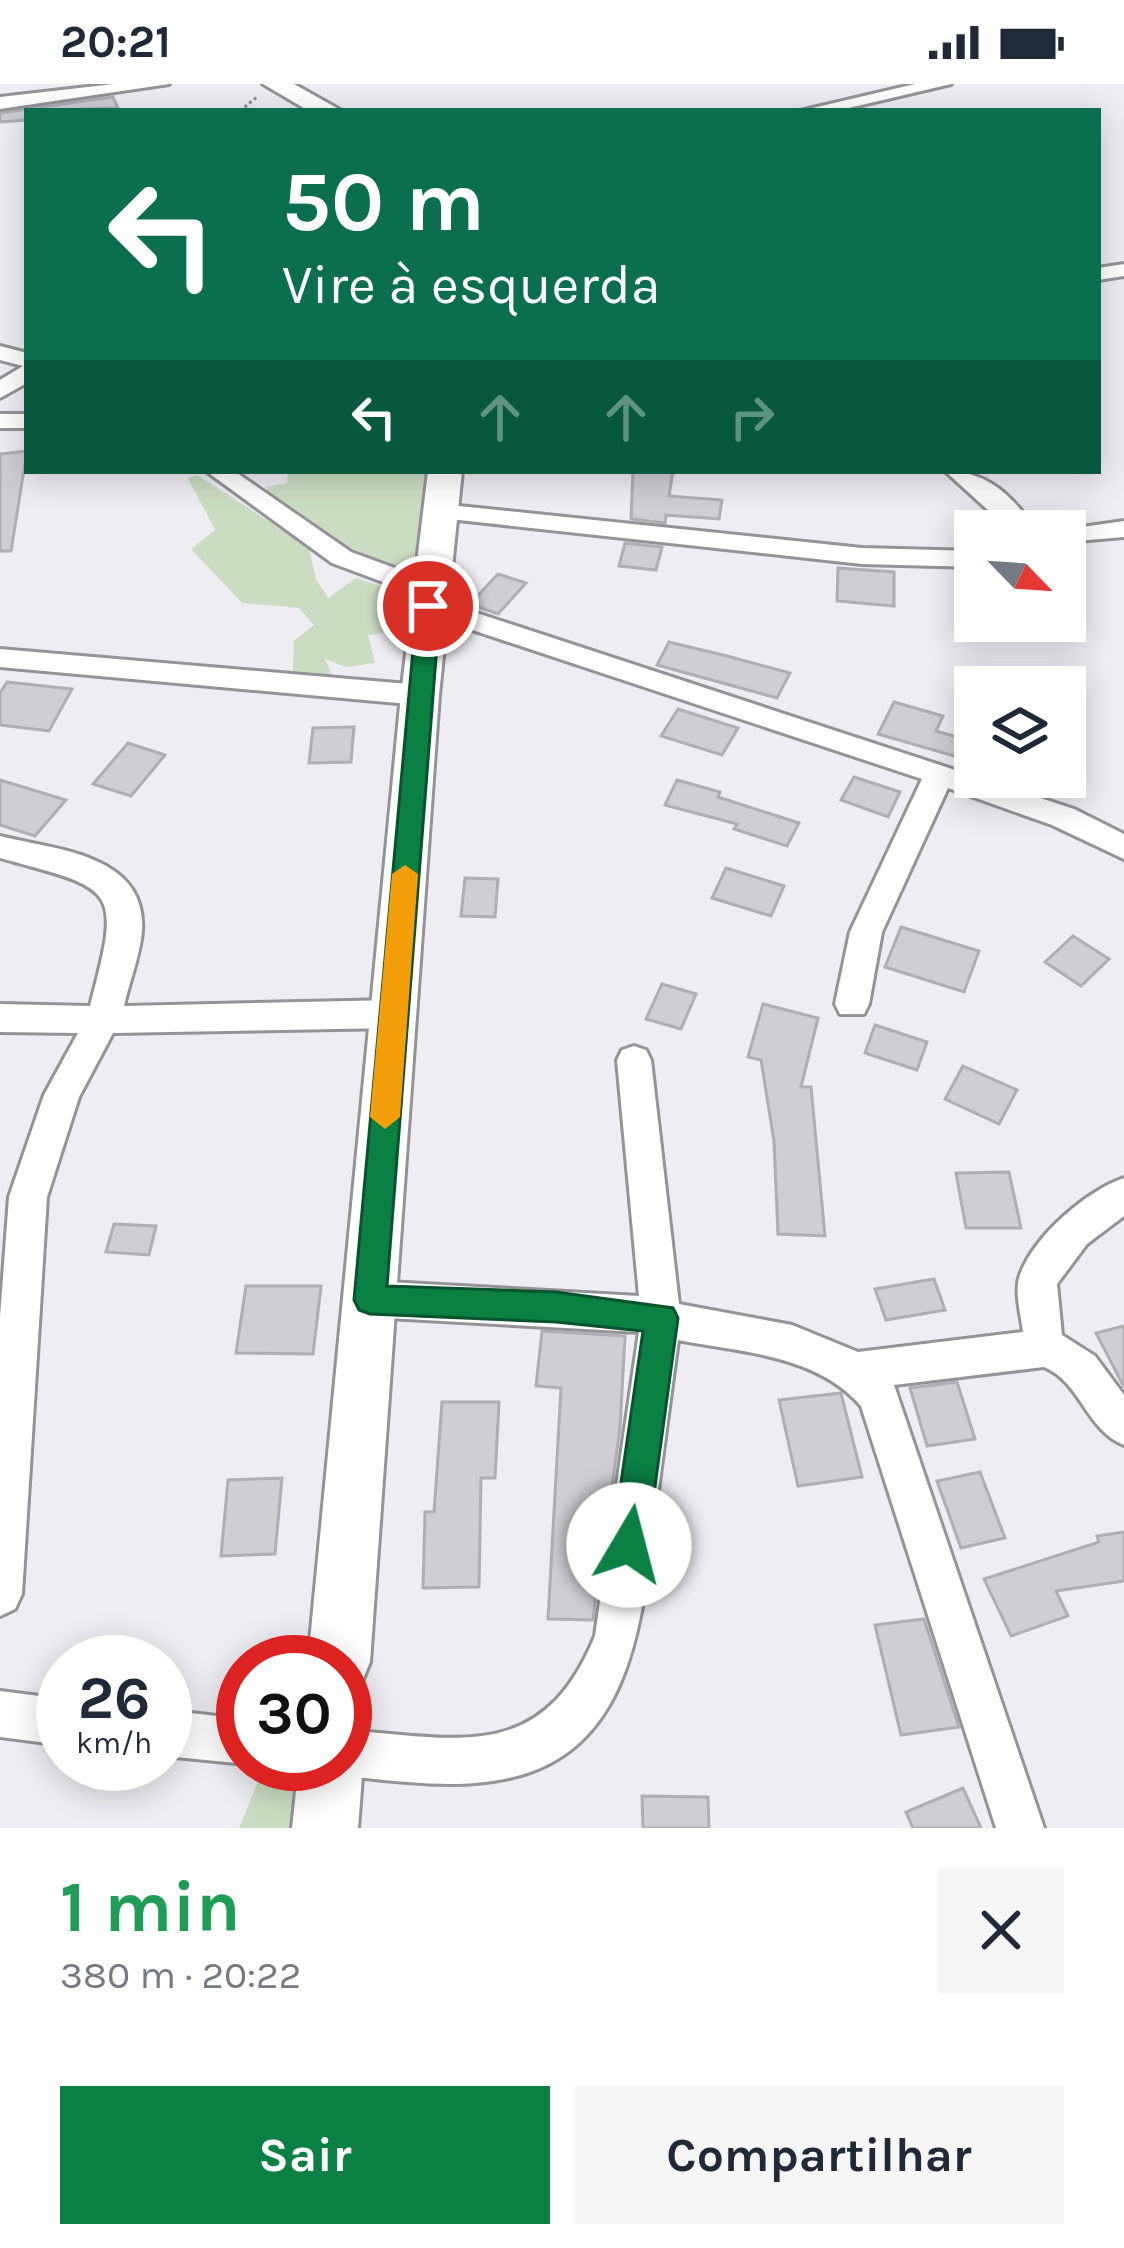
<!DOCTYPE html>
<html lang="pt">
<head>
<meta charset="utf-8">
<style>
	body { margin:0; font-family:Karla,sans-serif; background:#f6f6f7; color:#1f2937; height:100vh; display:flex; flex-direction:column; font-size:45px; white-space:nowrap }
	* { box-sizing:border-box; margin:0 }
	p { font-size:39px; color:#747a83 }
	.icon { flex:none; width:66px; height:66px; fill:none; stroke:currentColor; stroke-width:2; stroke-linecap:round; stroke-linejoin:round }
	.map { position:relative; height:1744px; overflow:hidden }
	.side { display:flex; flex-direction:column; background:#fff; flex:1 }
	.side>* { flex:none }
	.banner { position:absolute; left:24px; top:24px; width:1077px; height:366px; border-radius:0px; box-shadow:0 6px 30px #0003; background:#0b6e4f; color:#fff; overflow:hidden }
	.needle { width:78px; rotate:115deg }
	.tools { position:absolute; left:954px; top:426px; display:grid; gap:24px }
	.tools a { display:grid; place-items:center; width:132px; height:132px; border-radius:0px; background:#fff; box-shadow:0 6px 30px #0003; font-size:60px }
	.speed { position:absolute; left:36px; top:1551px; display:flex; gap:24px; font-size:60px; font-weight:700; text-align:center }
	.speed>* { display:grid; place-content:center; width:156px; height:156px; border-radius:50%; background:#fff; box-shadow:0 6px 30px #0003; line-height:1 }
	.speed small { font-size:30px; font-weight:400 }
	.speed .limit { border:18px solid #d22; background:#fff; color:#111 }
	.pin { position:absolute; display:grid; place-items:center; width:102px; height:102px; color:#fff; margin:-51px; border:6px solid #fff; border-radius:50%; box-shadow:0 3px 12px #0007 }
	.me { position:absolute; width:132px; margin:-66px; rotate:8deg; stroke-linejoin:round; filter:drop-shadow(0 0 9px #0008) }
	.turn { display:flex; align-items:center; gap:42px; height:252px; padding:0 60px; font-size:54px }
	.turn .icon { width:156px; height:156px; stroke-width:2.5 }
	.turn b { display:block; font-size:84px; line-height:102px }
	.lanes { display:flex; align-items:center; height:114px; padding:0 60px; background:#0003; justify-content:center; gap:60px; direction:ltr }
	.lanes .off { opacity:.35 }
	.round { display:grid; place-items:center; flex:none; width:126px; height:126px; border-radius:0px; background:#f6f6f7 }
	.overview { display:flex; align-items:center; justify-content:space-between; height:204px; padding:0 60px }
	h1 { font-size:72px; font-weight:700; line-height:90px; color:#1e9e55 }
	.cta { display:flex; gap:24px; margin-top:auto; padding:24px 60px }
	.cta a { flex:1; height:138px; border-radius:0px; background:#0b8043; color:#fff; font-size:48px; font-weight:700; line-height:138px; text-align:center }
	.cta a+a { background:#f6f6f7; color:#1f2937 }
	.status { display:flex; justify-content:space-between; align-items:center; height:84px; padding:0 60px; background:#fff; direction:ltr }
	.status svg { height:33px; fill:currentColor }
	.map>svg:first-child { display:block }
	.green { fill:#cbddc1 }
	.building { fill:#cfced3; stroke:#afaeb3; stroke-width:3 }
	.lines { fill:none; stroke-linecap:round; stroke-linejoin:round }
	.minor-casing { stroke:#949398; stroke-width:6 }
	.major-casing { stroke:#949398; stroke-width:6 }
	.path { stroke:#8d8c90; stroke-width:3; stroke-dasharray:3 3; stroke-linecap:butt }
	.minor { fill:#fff; fill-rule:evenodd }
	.major { fill:#fff; fill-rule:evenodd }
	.route { fill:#0b8043; stroke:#07532c; stroke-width:3 }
	.slow { fill:#f59e0b }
</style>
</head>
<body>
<div class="status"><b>20:21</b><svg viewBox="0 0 49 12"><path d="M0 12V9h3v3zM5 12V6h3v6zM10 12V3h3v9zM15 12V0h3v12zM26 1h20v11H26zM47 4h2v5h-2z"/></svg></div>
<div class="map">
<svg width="1124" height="1744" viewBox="0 0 1124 1744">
	<rect width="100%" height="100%" fill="#eeedf3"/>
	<g class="green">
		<path d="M288 387H436L424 478 416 489 378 490 274 422 266 403 287 399Z"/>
		<path d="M197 391 309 463 316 495 328 514 356 494 418 514 414 535 400 547 368 551 375 579 346 583 325 575 336 600 292 603 294 557 314 541 299 524 242 519 191 465 215 446 188 394Z"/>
		<path d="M291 1694 312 1725 310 1744H239L259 1695Z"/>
	</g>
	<g class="building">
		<path d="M113 13 118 24 27 27V36L0 38V29Z"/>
		<path d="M27 367 11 467H0V370Z"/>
		<path d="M633 387H673L669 412 722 416 719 435 666 431 665 439 631 435Z"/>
		<path d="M625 459 662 463 656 486 619 482Z"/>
		<path d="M838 484 894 488V522L837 517Z"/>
		<path d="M498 490 526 499 498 530 470 520Z"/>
		<path d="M669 558 727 572 790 589 777 614 657 581Z"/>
		<path d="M7 598 72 605 49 647 0 641V609Z"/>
		<path d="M894 618 943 632 936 647 975 658V678L878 650Z"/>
		<path d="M678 625 738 644 722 671 661 652Z"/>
		<path d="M354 643 351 678 309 679 313 644Z"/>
		<path d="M128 659 165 671 131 712 93 700Z"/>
		<path d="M854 693 900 708 888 733 841 716Z"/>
		<path d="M0 696 66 716 35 752 0 741Z"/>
		<path d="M677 696 720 708 718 713 799 739 787 762 734 745 737 740 665 721Z"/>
		<path d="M726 784 784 802 771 832 712 814Z"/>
		<path d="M465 794 498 795 495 833 461 832Z"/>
		<path d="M901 843 979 867 964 908 885 883Z"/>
		<path d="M1073 852 1109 875 1081 902 1045 878Z"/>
		<path d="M662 900 696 910 681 945 646 935Z"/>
		<path d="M763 920 818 934 801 1003H811L825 1152 778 1150 774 1057 761 976 748 973Z"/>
		<path d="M875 941 927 958 917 986 865 969Z"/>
		<path d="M963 982 1017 1006 999 1040 945 1015Z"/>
		<path d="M1009 1088 1021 1144H966L956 1089Z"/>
		<path d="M114 1140 156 1142 149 1171 106 1168Z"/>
		<path d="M934 1195 945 1226 886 1236 875 1205Z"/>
		<path d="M246 1202H321L313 1270 236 1269Z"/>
		<path d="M1124 1242V1303L1096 1249Z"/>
		<path d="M542 1247 625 1252 620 1344 611 1409H606L593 1536 548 1535 561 1304 536 1302Z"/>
		<path d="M957 1298 975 1355 927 1362 910 1304Z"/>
		<path d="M841 1309 862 1393 798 1402 779 1316Z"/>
		<path d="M442 1318H499L495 1394H481L479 1503 423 1504 425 1428H434Z"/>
		<path d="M980 1388 1005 1454 961 1464 937 1397Z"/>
		<path d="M282 1394 275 1470 221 1472 228 1396Z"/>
		<path d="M1124 1448V1497L1056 1507 1068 1532 1011 1552 984 1495 1099 1458 1097 1452Z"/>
		<path d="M924 1535 959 1643 901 1651 875 1541Z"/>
		<path d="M963 1704 981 1744H913L906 1728Z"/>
		<path d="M642 1712 708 1713 709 1744H643Z"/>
	</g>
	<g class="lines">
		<defs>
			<g id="minor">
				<path d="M114 0H169L0 25V13Z"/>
				<path d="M915 0H951L836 27H800Z"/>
				<path d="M1124 180V192L1098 196V184Z"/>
				<path d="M0 262 27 269V299L0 314V296L23 282 0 276Z"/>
				<rect x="0" y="330" width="27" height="14"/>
				<path d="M206 387H234L351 468 441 501 445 507 434 515 1074 725 1124 750V775L1052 741 948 704 882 848 869 920 864 930H840L835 920 850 848 922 695 418 528 414 522 426 514 332 479Z"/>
				<path d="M945 387C989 387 1012 413 1038 447H1011Z"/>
				<path d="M440 420 862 464 975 467V483L862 480 431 433V423Z"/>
				<path d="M1124 437V453L1065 458V447H1054Z"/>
				<path d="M0 565 420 601 434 611 420 621 0 583Z"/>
				<path d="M0 752C56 766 147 770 142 847 140 872 129 898 124 922L394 916 406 920 411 930 406 940 394 944 113 949 79 1013 47 1113 22 1510 15 1525 0 1532V1233L9 1113 44 1011 78 949 0 948V920L90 922C122 801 117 806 0 774Z"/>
				<path d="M634 962 646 966 651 976 679 1220 792 1241 858 1268 1023 1248C1021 1231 1014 1207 1020 1191 1034 1152 1086 1107 1124 1094V1132L1087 1160 1057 1200 1062 1251 1095 1272 1124 1311V1361C1086 1346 1081 1298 1044 1283L894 1301 1044 1744H996L861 1322C817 1271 741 1268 678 1256 670 1313 663 1371 655 1428 642 1532 634 1667 509 1694 456 1706 399 1697 345 1692L329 1685 326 1680H345V1646C461 1655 543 1679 595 1552L639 1248 370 1233 356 1228 351 1215 356 1202 370 1197 639 1212 617 976 622 966Z"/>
				<path d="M0 1607 63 1615V1661L0 1653Z"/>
				<path d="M165 1626 243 1635 246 1680 165 1672Z"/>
			</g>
			<g id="major">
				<path d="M263 0H294L342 27H309Z"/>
				<path d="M428 387H462L439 611 370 1578 361 1600 345 1606V1578H308L401 611Z"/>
				<path d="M345 1654 354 1657 363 1680 358 1744H292L299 1680H345Z"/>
			</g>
		</defs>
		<use href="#minor" class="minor-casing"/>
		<use href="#major" class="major-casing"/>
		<path class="path" d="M240 27 258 12"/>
		<use href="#minor" class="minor"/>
		<use href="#major" class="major"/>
	</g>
	<path class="route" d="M428 515 440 522 387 1202 556 1208 673 1224 678 1234 647 1461 642 1474 629 1479 617 1474 612 1461 643 1247 556 1238 370 1230 359 1226 354 1216 417 522Z"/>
	<path class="slow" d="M405 781 418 790 400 1033 385 1045 370 1033 392 790Z"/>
</svg>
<div class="tools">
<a><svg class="needle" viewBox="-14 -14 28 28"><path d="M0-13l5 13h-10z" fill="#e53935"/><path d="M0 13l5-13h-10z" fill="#747a83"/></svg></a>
<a><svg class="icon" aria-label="layers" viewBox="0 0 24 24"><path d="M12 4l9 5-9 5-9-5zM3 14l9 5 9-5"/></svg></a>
</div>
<div class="speed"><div>26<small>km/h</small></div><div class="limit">30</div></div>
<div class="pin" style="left:428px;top:522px;background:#d93025"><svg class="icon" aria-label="arrive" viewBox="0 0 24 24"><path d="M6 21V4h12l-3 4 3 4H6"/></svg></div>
<svg class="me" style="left:629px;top:1461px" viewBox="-20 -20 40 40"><circle r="19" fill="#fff"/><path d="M0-13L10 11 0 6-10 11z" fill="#0b8043"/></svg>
<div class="banner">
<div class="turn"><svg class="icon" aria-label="left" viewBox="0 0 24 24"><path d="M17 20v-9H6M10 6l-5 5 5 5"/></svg><div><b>50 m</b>Vire à esquerda</div></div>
<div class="lanes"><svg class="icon" aria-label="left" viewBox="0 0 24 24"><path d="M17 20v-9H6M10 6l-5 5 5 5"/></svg><svg class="icon off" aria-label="ahead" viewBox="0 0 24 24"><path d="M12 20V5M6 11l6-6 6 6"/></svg><svg class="icon off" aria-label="ahead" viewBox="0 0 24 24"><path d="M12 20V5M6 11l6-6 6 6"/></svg><svg class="icon off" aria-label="right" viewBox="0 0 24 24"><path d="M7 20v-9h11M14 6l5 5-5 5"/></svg></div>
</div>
</div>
<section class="side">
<div class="overview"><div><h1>1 min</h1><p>380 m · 20:22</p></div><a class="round"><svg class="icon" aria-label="close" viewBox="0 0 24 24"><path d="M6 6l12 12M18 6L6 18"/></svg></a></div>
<div class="cta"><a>Sair</a><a>Compartilhar</a></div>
</section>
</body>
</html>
